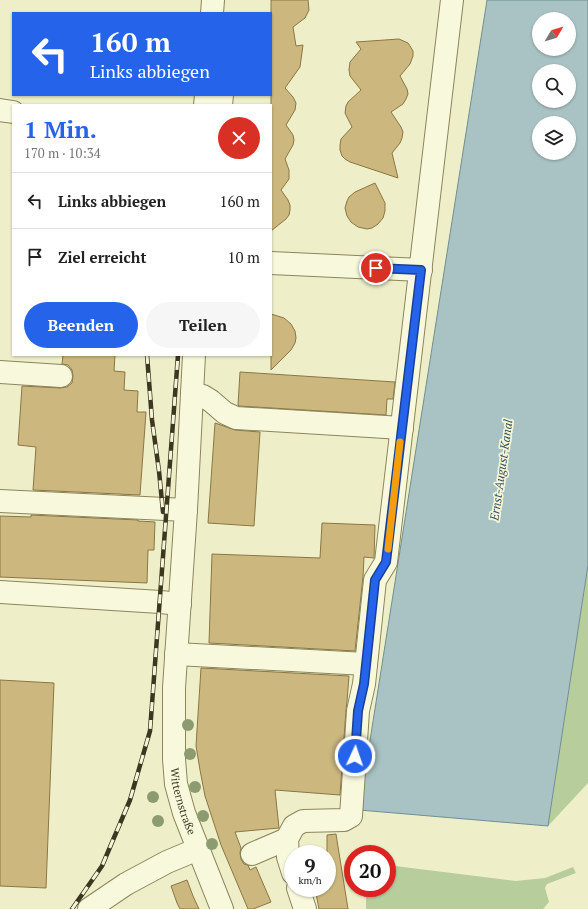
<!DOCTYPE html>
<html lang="de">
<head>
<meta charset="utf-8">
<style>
	body { margin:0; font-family:"PT Serif",serif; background:#f6f6f6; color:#222; height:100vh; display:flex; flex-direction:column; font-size:15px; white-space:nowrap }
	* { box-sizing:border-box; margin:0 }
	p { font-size:13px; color:#767676 }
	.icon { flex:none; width:22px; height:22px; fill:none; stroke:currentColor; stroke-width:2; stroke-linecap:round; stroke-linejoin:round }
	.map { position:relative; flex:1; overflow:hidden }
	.panel { position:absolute; left:12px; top:104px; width:260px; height:252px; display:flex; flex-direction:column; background:#fff; border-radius:0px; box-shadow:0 1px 3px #0004 }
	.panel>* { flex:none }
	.banner { position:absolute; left:12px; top:12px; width:260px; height:84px; border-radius:0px; box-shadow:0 1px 3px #0004; background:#2563eb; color:#fff; overflow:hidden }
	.needle { width:26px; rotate:52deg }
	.controls { position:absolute; left:532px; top:12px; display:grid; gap:8px }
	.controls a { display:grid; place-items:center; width:44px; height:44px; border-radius:50%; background:#fff; box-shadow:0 1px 3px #0004; font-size:20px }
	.speed { position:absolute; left:284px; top:845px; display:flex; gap:8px; font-size:20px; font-weight:700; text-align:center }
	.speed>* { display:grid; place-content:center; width:52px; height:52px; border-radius:50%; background:#fff; box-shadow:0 1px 3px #0004; line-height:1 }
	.speed small { font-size:10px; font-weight:400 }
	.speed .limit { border:6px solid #d22; background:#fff; color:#111 }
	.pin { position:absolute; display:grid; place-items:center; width:34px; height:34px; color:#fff; margin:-17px; border:2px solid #fff; border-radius:50%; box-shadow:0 1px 4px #0007 }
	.me { position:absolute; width:44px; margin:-22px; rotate:3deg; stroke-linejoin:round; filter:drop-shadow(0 0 3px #0008) }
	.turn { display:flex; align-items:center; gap:14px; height:84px; padding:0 12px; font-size:18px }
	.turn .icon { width:52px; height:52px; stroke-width:2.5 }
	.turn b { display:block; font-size:28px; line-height:34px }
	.round { display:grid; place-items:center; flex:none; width:42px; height:42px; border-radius:21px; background:#f6f6f6 }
	.summary { display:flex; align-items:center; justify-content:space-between; height:68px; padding:0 12px }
	h1 { font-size:24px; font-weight:700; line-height:30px; color:#2563eb }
	.cta { display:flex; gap:8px; margin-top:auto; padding:8px 12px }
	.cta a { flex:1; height:46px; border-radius:24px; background:#2563eb; color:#fff; font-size:16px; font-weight:700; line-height:46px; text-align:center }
	.cta a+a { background:#f6f6f6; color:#222 }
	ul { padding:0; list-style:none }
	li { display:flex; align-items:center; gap:12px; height:56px; padding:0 12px; border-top:1px solid #e0e0e0 }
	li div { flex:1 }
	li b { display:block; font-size:15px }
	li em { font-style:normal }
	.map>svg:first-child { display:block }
	.green { fill:#b8cd9c }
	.water { fill:#a9c2c3; stroke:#708f92; fill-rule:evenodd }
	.building { fill:#ccb87f; stroke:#8a7643 }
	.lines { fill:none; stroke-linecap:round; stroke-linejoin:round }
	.minor-casing { stroke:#8b855d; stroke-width:24 }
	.minor { stroke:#f8f9dc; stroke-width:22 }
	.rail-casing { stroke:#3c3721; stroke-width:4.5 }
	.rail { stroke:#f5f6d8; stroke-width:3; stroke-dasharray:9; stroke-linecap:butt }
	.tree { fill:#8c9c70 }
	.route-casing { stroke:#184099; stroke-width:10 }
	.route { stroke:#2563eb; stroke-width:7 }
	.slow { stroke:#f59e0b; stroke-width:7 }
	.labels { text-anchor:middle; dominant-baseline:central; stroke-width:3.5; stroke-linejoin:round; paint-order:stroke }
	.street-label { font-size:11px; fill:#3c3721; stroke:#f5f6d8 }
	.water-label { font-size:12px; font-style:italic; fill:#30505b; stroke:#f5f6d8 }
</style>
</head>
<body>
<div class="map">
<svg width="588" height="909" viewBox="0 0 588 909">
	<rect width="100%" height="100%" fill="#eeefc9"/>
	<g class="green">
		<path d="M588 565V783L548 826Z"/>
		<path d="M387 865 516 881 545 878 573 867 576 873 547 884 545 888 549 902 543 909H366V888H387Z"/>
	</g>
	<path class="water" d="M487 0H588V565L548 826 359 810ZM539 19H569V49H539ZM539 71H569V101H539ZM539 123H569V153H539Z"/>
	<g class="building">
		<path d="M271 0H308L309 10 305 18 293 27 296 46 303 45 300 67 285 88 293 97 296 103 295 110 286 125 293 135 294 140 293 145 285 159 289 170V179L281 190 288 200 290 205V210L289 215 286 219 271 231Z"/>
		<path d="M399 39 408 43 410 46 413 51V56L410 64 400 76 407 89 408 94 406 99 403 104 391 112 401 127 403 132 402 138 400 143 392 153 398 178 350 162 345 159 342 156 340 150V145L341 139 352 127 345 113 346 106 348 102 361 90 350 76 349 70 350 62 361 49 356 42Z"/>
		<path d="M375 183 385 203V211L383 218 378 224 372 228 367 229 358 227 351 222 347 216 345 208 347 201 349 197 355 192Z"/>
		<path d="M271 314 284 318 291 324 295 331 296 338 295 343 291 350 271 370Z"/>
		<path d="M63 355H115L114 371 125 372 124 390 138 391 137 412H146L140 495 33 490 36 447 18 445 22 386 60 388 67 387 72 383 73 376 72 370 68 365 62 364Z"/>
		<path d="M240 372 395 382 393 399H387L386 415 239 406 238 405Z"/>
		<path d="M215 423 235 430 260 432 254 526 208 523Z"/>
		<path d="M31 515 138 520V521L155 522 154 550H148L147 583 0 577V516L31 517Z"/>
		<path d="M322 523 375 525 374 558 364 557 363 577 355 651 209 643 212 554 320 558Z"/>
		<path d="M201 668 349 676 347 701 346 710 340 795 275 790 279 828 235 832 241 848 240 853 241 859 244 864 248 865 250 870 256 867 271 902 253 909H248L221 845 205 796 200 770 196 746Z"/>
		<path d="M0 680 54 683 46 888 0 886Z"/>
		<path d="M336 834 348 909H319L315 888H327V835Z"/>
		<path d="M187 880 193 896 199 909H180L177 903 171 886Z"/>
	</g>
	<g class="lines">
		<defs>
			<g id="minor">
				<path d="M212 13 213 0"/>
				<path d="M205 105 206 95"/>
				<path d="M221 105 222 95"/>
				<path d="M0 110 13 112"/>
				<path d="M271 263 421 270"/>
				<path id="s1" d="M194 355 186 510 174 688V759L176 784 184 813 222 909"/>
				<path d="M0 372 61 376"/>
				<path d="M192 393 203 396 211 401 225 413 236 418 402 428"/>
				<path d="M0 501 186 510"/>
				<path d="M0 592 160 602 180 604"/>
				<path d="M176 654 366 664"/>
				<path d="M252 854 287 839"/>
				<path d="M293 873 288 857 287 839 294 826 303 821 344 820 351 816 358 711 364 684 375 580 386 562 452 0"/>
				<path d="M298 888 305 909"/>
				<path d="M89 909 126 884 167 862 198 849"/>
			</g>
		</defs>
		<use href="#minor" class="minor-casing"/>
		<use href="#minor" class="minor"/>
		<defs>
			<g id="rail">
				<path d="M147 355 152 420 159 471 163 512"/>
				<path d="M72 909 102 866 130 800 150 731 178 355"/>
			</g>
		</defs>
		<use href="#rail" class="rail-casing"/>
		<use href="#rail" class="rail"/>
	</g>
	<g class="tree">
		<circle cx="188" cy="725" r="6"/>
		<circle cx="190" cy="754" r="6"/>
		<circle cx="195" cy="787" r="6"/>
		<circle cx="153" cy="797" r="6"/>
		<circle cx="203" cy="816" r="6"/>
		<circle cx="158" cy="821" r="6"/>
		<circle cx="212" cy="844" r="6"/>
	</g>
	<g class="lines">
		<defs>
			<path id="route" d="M355 756 358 711 364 684 375 580 386 562 421 270 376 268"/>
		</defs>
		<use href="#route" class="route-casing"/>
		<use href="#route" class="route"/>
		<path class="slow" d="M388 549 400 442"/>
	</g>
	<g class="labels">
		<g class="street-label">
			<text stroke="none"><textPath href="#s1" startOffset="448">Witternstraße</textPath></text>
		</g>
		<g class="water-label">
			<text transform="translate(501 470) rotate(-82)">Ernst-August-Kanal</text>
		</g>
	</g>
</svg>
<div class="controls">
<a><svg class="needle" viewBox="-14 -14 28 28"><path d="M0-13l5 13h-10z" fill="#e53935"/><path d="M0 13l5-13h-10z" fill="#767676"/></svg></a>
<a><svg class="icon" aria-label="search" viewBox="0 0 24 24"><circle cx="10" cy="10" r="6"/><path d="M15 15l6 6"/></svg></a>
<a><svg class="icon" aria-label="layers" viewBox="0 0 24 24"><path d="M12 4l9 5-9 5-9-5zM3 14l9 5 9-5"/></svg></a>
</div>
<div class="speed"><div>9<small>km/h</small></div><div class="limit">20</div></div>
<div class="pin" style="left:376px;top:268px;background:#d93025"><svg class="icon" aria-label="arrive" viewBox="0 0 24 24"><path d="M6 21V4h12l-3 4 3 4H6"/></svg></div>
<svg class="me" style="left:355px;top:756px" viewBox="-20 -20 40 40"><circle r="17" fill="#2563eb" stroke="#fff" stroke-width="3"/><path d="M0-11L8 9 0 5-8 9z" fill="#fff"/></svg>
<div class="banner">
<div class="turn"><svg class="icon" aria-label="left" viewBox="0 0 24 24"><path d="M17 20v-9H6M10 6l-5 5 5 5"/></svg><div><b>160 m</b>Links abbiegen</div></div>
</div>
<section class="panel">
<div class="summary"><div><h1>1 Min.</h1><p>170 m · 10:34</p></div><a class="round" style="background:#d93025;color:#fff"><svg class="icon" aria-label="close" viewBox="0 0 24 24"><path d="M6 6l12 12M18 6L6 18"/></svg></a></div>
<ul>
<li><svg class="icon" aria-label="left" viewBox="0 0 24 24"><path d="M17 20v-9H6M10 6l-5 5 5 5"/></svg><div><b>Links abbiegen</b></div><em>160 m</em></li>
<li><svg class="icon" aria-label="arrive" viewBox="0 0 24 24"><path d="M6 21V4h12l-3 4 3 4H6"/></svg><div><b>Ziel erreicht</b></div><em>10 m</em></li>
</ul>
<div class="cta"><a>Beenden</a><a>Teilen</a></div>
</section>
</div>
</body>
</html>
